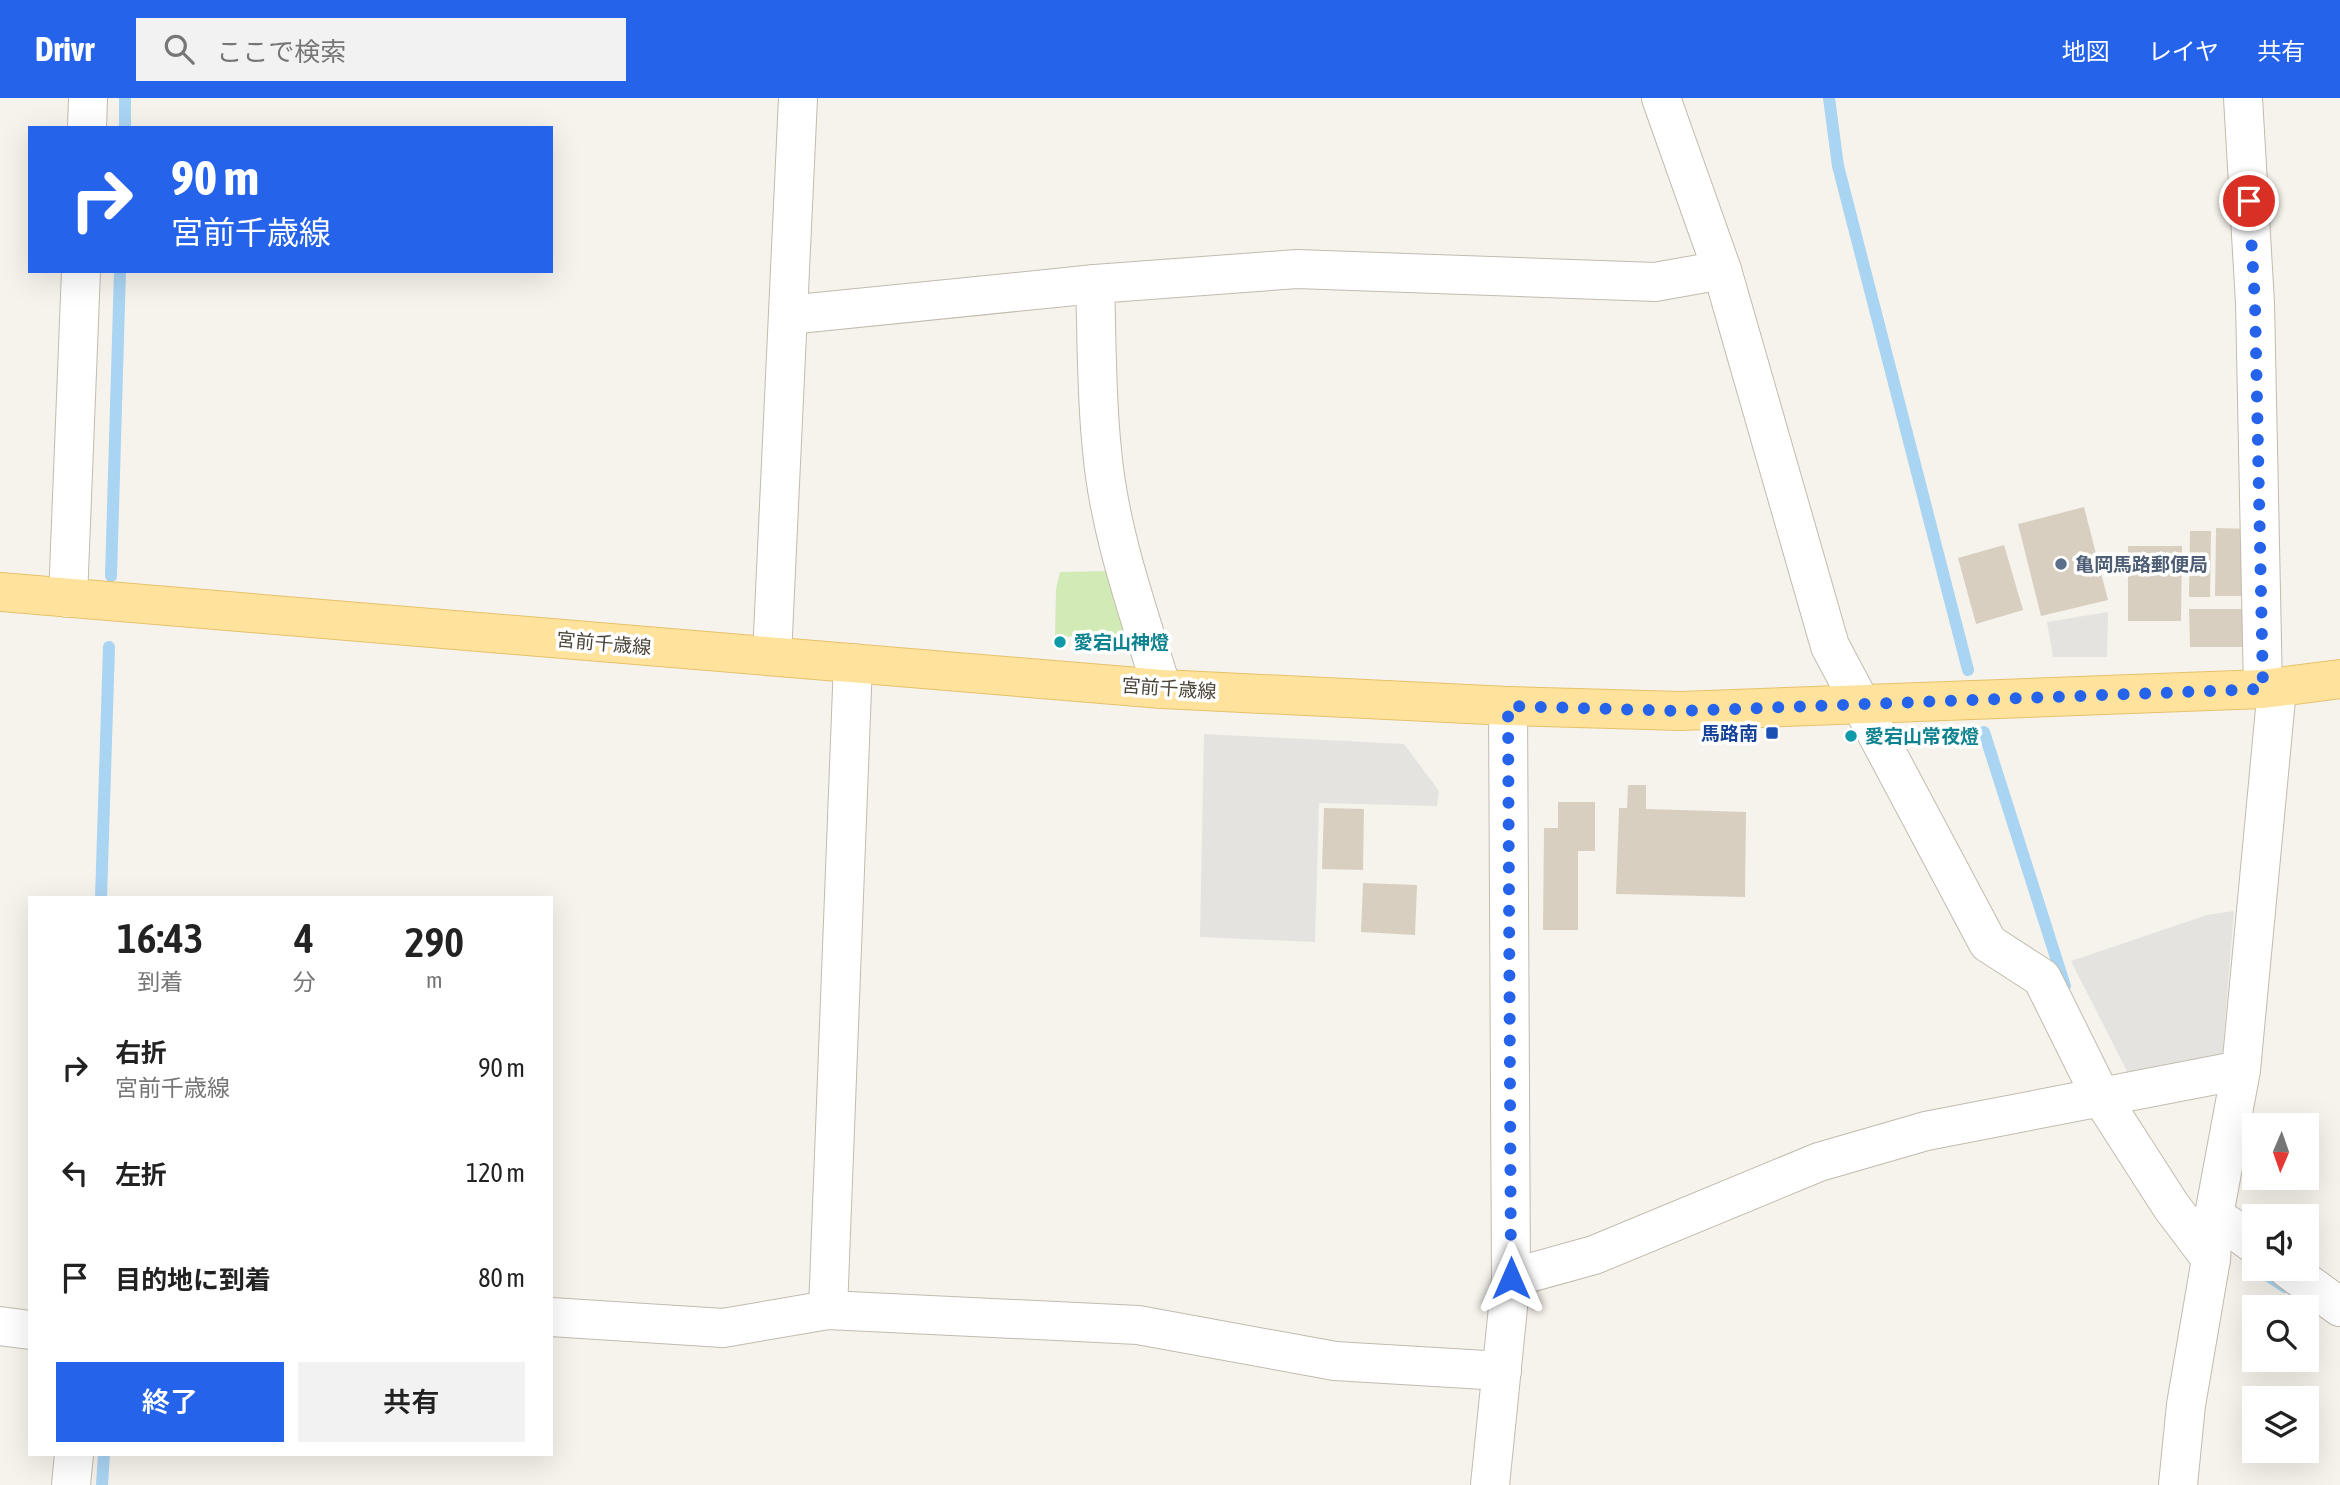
<!DOCTYPE html>
<html lang="ja">
<head>
<meta charset="utf-8">
<style>
	body { margin:0; font-family:"Asap Condensed","Noto Sans JP",sans-serif; background:#f2f2f2; color:#222; height:100vh; display:flex; flex-direction:column; font-size:26px; white-space:nowrap }
	* { box-sizing:border-box; margin:0 }
	p { font-size:23px; color:#767676 }
	.icon { flex:none; width:38px; height:38px; fill:none; stroke:currentColor; stroke-width:2; stroke-linecap:round; stroke-linejoin:round }
	.map { position:relative; flex:1; overflow:hidden }
	.details { position:absolute; left:28px; top:798px; width:525px; height:560px; display:flex; flex-direction:column; background:#fff; border-radius:0px; box-shadow:0 7px 28px #0002 }
	.details>* { flex:none }
	.hud { position:absolute; left:28px; top:28px; width:525px; height:147px; border-radius:0px; box-shadow:0 7px 28px #0002; background:#2563eb; color:#fff; overflow:hidden }
	.needle { width:46px; rotate:182deg }
	.buttons { position:absolute; left:2242px; top:1015px; display:grid; gap:14px }
	.buttons a { display:grid; place-items:center; width:77px; height:77px; border-radius:0px; background:#fff; box-shadow:0 7px 28px #0002; font-size:35px }
	.pin { position:absolute; display:grid; place-items:center; width:60px; height:60px; color:#fff; margin:-30px; border:4px solid #fff; border-radius:50%; box-shadow:0 2px 7px #0007 }
	.me { position:absolute; width:77px; margin:-38px; rotate:0deg; stroke-linejoin:round; filter:drop-shadow(0 0 5px #0008) }
	.turn { display:flex; align-items:center; gap:24px; height:147px; padding:0 28px; font-size:32px }
	.turn .icon { width:91px; height:91px; stroke-width:2.5 }
	.turn b { display:block; font-size:49px; line-height:60px }
	.eta { display:flex; justify-content:space-evenly; align-items:center; height:119px; text-align:center }
	.eta b { font-size:42px; font-weight:600; line-height:49px }
	.primary-button { display:flex; gap:14px; margin-top:auto; padding:14px 28px }
	.primary-button a { flex:1; height:80px; border-radius:0px; background:#2563eb; color:#fff; font-size:28px; font-weight:600; line-height:80px; text-align:center }
	.primary-button a+a { background:#f2f2f2; color:#222 }
	ul { padding:0; list-style:none }
	li { display:flex; align-items:center; gap:21px; height:105px; padding:0 28px }
	li div { flex:1 }
	li b { display:block; font-size:26px }
	li em { font-style:normal }
	header { display:flex; align-items:center; gap:42px; box-sizing:border-box; height:98px; padding:0 35px; background:#2563eb; color:#fff }
	header strong { font-size:33px }
	nav { display:flex; gap:38px; margin-inline-start:auto; font-size:24px }
	.search { width:490px; height:63px; background:#f2f2f2; display:flex; align-items:center; gap:18px; box-sizing:border-box; padding:0 24px; border-radius:0px; color:#767676; font-size:26px }
	.map>svg:first-child { display:block }
	.green { fill:#d2eab5 }
	.parking { fill:#e5e3e0 }
	.lines { fill:none; stroke-linecap:round; stroke-linejoin:round }
	.stream { stroke:#a9d4f2; stroke-width:12 }
	.building { fill:#d8cfc1 }
	.minor-casing { stroke:#c2bbae; stroke-width:40 }
	.major-casing { stroke:#e6c16a; stroke-width:40 }
	.minor { stroke:#fff; stroke-width:38 }
	.major { stroke:#ffe39c; stroke-width:38 }
	.route { stroke:#2563eb; stroke-width:12; stroke-dasharray:0 21.6 }
	.service-dot { fill:#5c6f8a; stroke:#fff; stroke-width:2.5 }
	.culture-dot { fill:#0f9aa8; stroke:#fff; stroke-width:2.5 }
	.transit-dot { fill:#1a4fb4; stroke:#fff; stroke-width:2.5 }
	.labels { text-anchor:middle; dominant-baseline:central; stroke-width:7; stroke-linejoin:round; paint-order:stroke }
	.service-label { font-size:19px; font-weight:bold; fill:#4e5e75; stroke:#fff; text-anchor:start }
	.culture-label { font-size:19px; font-weight:bold; fill:#0d838f; stroke:#fff; text-anchor:start }
	.street-label { font-size:19px; fill:#4b4439; stroke:#fff }
	.transit-label { font-size:19px; font-weight:bold; fill:#164399; stroke:#fff; text-anchor:end }
</style>
</head>
<body>
<header>
<strong>Drivr</strong>
<div class="search"><svg class="icon" aria-label="search" viewBox="0 0 24 24"><circle cx="10" cy="10" r="6"/><path d="M15 15l6 6"/></svg>ここで検索</div>
<nav><a>地図</a><a>レイヤ</a><a>共有</a></nav>
</header>
<div class="map">
<svg width="2340" height="1387" viewBox="0 0 2340 1387">
	<rect width="100%" height="100%" fill="#f6f3ec"/>
	<path class="green" d="M1113 473 1130 540 1055 538 1056 491 1060 474Z"/>
	<g class="parking">
		<path d="M2108 514 2107 559H2053L2047 524Z"/>
		<path d="M1204 636 1404 646 1439 693 1437 708 1319 705 1315 844 1200 839Z"/>
		<path d="M2234 813 2222 962 2132 983 2071 863 2207 817Z"/>
	</g>
	<g class="lines">
		<g class="stream">
			<path d="M1829 0 1838 68 1968 572"/>
			<path d="M125 30V0"/>
			<path d="M111 478 120 173"/>
			<path d="M1984 634 2065 888"/>
			<path d="M101 800 109 549"/>
			<path d="M2258 1171 2285 1189"/>
			<path d="M102 1387 104 1356"/>
		</g>
	</g>
	<g class="building">
		<path d="M2084 409 2108 502 2041 518 2018 426Z"/>
		<path d="M2216 430 2250 431V498H2215Z"/>
		<path d="M2190 433H2211L2210 499H2189Z"/>
		<path d="M2004 447 2023 512 1976 526 1958 460Z"/>
		<path d="M2128 448H2182L2181 523H2128Z"/>
		<path d="M2189 511H2247V549H2190Z"/>
		<path d="M1628 687H1646V711L1746 714 1745 799 1616 796 1619 710H1627Z"/>
		<path d="M1558 704H1595V753H1578V832H1543L1544 730H1558Z"/>
		<path d="M1324 710 1364 711 1363 772 1322 771Z"/>
		<path d="M1363 785 1417 787 1415 837 1361 834Z"/>
	</g>
	<g class="lines">
		<defs>
			<g id="minor">
				<path d="M1661 0 1722 172 1830 548 1988 845 2042 880 2101 999 2171 1108 2211 1161"/>
				<path d="M2243 0 2255 205 2263 591"/>
				<path d="M87 30 88 0"/>
				<path d="M1095 186C1097 241 1096 297 1102 352 1109 433 1138 513 1162 591"/>
				<path d="M788 217 1095 186 1297 171 1655 184 1722 172"/>
				<path d="M68 500 81 173"/>
				<path d="M772 558 798 0"/>
				<path d="M2214 1117 2254 1146"/>
				<path d="M2288 1171 2340 1209"/>
				<path d="M1511 1180 1594 1157 1819 1064 1926 1033 2241 972"/>
				<path d="M828 1212 853 565"/>
				<path d="M551 1219 723 1230 828 1212 1138 1227 1335 1263 1502 1273"/>
				<path d="M0 1228 30 1232"/>
				<path d="M71 1387 74 1356"/>
				<path d="M1490 1387 1511 1180 1508 608"/>
				<path d="M2178 1387 2186 1307 2211 1161 2214 1117 2241 972 2277 590"/>
			</g>
			<path id="major" d="M0 494 1162 591 1508 608 1681 613 2263 591 2340 581"/>
		</defs>
		<use href="#minor" class="minor-casing"/>
		<use href="#major" class="major-casing"/>
		<use href="#minor" class="minor"/>
		<use href="#major" class="major"/>
	</g>
	<g class="lines">
		<path class="route" d="M1511 1180 1508 608 1681 613 2263 591 2255 205 2249 103"/>
	</g>
	<circle class="service-dot" cx="2061" cy="466" r="7"/>
	<g class="culture-dot">
		<circle cx="1060" cy="544" r="7"/>
		<circle cx="1851" cy="638" r="7"/>
	</g>
	<rect class="transit-dot" x="1765" y="628" width="14" height="14" rx="3.5"/>
	<g class="labels">
		<g class="service-label">
			<text x="2075" y="466">亀岡馬路郵便局</text>
		</g>
		<g class="culture-label">
			<text x="1074" y="544">愛宕山神燈</text>
			<text x="1865" y="638">愛宕山常夜燈</text>
		</g>
		<g class="street-label">
			<text transform="translate(604 545) rotate(5)">宮前千歳線</text>
			<text transform="translate(1169 590) rotate(4)">宮前千歳線</text>
		</g>
		<g class="transit-label">
			<text x="1758" y="635">馬路南</text>
		</g>
	</g>
</svg>
<div class="buttons">
<a><svg class="needle" viewBox="-14 -14 28 28"><path d="M0-13l5 13h-10z" fill="#e53935"/><path d="M0 13l5-13h-10z" fill="#767676"/></svg></a>
<a><svg class="icon" aria-label="sound" viewBox="0 0 24 24"><path d="M4 9h4l5-4v14l-5-4H4zM17 9q2 3 0 6"/></svg></a>
<a><svg class="icon" aria-label="search" viewBox="0 0 24 24"><circle cx="10" cy="10" r="6"/><path d="M15 15l6 6"/></svg></a>
<a><svg class="icon" aria-label="layers" viewBox="0 0 24 24"><path d="M12 4l9 5-9 5-9-5zM3 14l9 5 9-5"/></svg></a>
</div>
<div class="pin" style="left:2249px;top:103px;background:#d93025"><svg class="icon" aria-label="arrive" viewBox="0 0 24 24"><path d="M6 21V4h12l-3 4 3 4H6"/></svg></div>
<svg class="me" style="left:1511px;top:1180px" viewBox="-20 -20 40 40"><path d="M0-17L14 15 0 8-14 15z" fill="#2563eb" stroke="#fff" stroke-width="4"/></svg>
<div class="hud">
<div class="turn"><svg class="icon" aria-label="right" viewBox="0 0 24 24"><path d="M7 20v-9h11M14 6l5 5-5 5"/></svg><div><b>90 m</b>宮前千歳線</div></div>
</div>
<section class="details">
<div class="eta">
<div><b>16:43</b><p>到着</p></div>
<div><b>4</b><p>分</p></div>
<div><b>290</b><p>m</p></div>
</div>
<ul>
<li><svg class="icon" aria-label="right" viewBox="0 0 24 24"><path d="M7 20v-9h11M14 6l5 5-5 5"/></svg><div><b>右折</b><p>宮前千歳線</p></div><em>90 m</em></li>
<li><svg class="icon" aria-label="left" viewBox="0 0 24 24"><path d="M17 20v-9H6M10 6l-5 5 5 5"/></svg><div><b>左折</b></div><em>120 m</em></li>
<li><svg class="icon" aria-label="arrive" viewBox="0 0 24 24"><path d="M6 21V4h12l-3 4 3 4H6"/></svg><div><b>目的地に到着</b></div><em>80 m</em></li>
</ul>
<div class="primary-button"><a>終了</a><a>共有</a></div>
</section>
</div>
</body>
</html>
